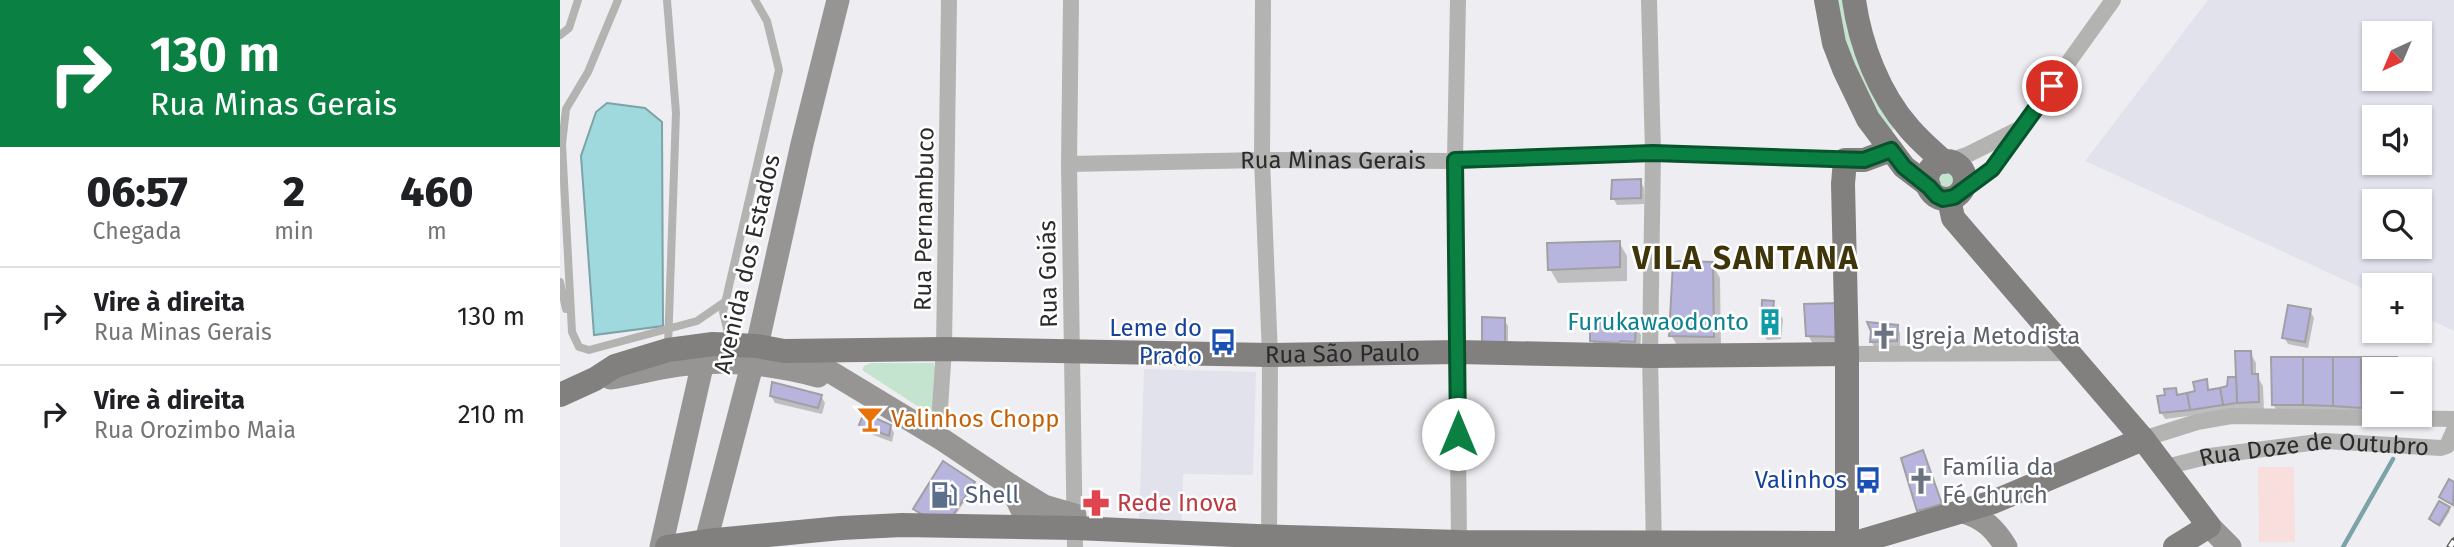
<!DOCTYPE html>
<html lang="pt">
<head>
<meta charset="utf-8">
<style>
	body { margin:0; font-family:"Fira Sans",sans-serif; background:#f6f6f6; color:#202124; height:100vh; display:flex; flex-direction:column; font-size:26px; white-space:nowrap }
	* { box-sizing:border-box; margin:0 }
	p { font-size:23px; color:#757577 }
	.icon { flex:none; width:38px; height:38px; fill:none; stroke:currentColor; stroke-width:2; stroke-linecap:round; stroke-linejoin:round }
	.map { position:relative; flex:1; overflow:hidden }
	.sheet { display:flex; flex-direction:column; background:#fff; width:560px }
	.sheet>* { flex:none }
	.guide { background:#0b8043; color:#fff; overflow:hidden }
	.needle { width:46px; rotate:224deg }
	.fabs { position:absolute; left:1802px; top:21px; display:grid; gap:14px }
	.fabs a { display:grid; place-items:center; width:70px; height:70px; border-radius:0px; background:#fff; box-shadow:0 2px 5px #0004; font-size:35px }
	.pin { position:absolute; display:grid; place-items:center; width:60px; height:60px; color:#fff; margin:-30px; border:4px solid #fff; border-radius:50%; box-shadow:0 2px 7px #0007 }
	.me { position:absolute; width:77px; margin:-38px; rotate:0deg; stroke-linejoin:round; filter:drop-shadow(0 0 5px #0008) }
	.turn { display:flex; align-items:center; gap:24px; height:147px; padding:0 35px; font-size:32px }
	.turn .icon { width:91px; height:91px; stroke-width:2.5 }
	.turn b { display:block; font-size:49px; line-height:60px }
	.eta { display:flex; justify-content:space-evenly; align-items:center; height:119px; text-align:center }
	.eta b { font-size:42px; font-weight:800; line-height:49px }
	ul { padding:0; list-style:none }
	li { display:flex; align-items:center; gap:21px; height:98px; padding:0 35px; border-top:2px solid #e0e0e0 }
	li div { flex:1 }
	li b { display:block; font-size:26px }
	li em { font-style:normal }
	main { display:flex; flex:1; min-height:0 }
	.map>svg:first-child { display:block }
	.built { fill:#e2e2ed; fill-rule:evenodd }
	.medical { fill:#f8dedc }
	.green { fill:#c4e4cf }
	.water { fill:#9fd8dd; stroke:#7ca4a8; stroke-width:2 }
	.shadow { fill:#0003 }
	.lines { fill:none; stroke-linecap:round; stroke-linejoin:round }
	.stream { stroke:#7ca4a8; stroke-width:4.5 }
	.building { fill:#b7b5de; stroke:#a0a0a4; stroke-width:2 }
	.lane { stroke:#b3b3b1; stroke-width:8 }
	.street { stroke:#b3b3b1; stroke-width:16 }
	.secondary { stroke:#969593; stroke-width:23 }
	.primary { stroke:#82807e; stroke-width:24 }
	.rail-casing { stroke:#5a5a5c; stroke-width:7 }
	.rail { stroke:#fff; stroke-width:4.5; stroke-dasharray:13; stroke-linecap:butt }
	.route-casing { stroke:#07532c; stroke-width:18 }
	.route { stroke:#0b8043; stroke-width:12 }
	.labels { text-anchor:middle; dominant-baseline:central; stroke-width:5; stroke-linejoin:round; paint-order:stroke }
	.street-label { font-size:24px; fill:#2b2b2c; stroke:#fff }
	.culture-label { font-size:24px; fill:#0d838f; stroke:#fff; text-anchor:end }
	.transit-label { font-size:24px; fill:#164399; stroke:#fff; text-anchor:end }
	.worship-label { font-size:24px; fill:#5b616d; stroke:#fff; text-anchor:start }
	.food-label { font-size:24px; fill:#c56008; stroke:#fff; text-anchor:start }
	.service-label { font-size:24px; fill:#4e5e75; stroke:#fff; text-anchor:start }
	.health-label { font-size:24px; fill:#be3a42; stroke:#fff; text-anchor:start }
	.district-label { font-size:32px; font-weight:bold; letter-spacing:2px; fill:#3f350a; stroke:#fff }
</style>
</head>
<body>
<main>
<section class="sheet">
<div class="guide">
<div class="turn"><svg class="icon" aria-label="right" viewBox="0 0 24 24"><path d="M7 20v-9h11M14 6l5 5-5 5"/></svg><div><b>130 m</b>Rua Minas Gerais</div></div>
</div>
<div class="eta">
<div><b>06:57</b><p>Chegada</p></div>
<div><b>2</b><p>min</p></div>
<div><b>460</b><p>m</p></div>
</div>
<ul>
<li><svg class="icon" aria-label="right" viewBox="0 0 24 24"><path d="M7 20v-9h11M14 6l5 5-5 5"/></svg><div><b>Vire à direita</b><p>Rua Minas Gerais</p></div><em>130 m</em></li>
<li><svg class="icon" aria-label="right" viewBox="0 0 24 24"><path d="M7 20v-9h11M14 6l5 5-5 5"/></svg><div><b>Vire à direita</b><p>Rua Orozimbo Maia</p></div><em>210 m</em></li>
</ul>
</section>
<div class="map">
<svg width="1894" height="547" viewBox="0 0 1894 547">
	<rect width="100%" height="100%" fill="#eeeef2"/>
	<g class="built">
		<path d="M1648 0H1894V331L1860 315V285H1815V294L1525 161ZM1815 33H1860V79H1815ZM1815 117H1860V163H1815ZM1815 201H1860V247H1815Z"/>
		<path d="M584 369 696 372 693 475 623 474 622 521 579 520Z"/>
	</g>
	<path class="medical" d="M1698 467H1734L1735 542H1699Z"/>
	<g class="green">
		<path d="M1272 0H1284L1334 130 1327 132 1295 76Z"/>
		<circle cx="1387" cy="180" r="12"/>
		<path d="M311 363H374L376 373 374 409 365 411 302 370 304 366Z"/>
	</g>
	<path class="water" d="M47 103 85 108 102 122 103 326 34 335 21 156 36 112Z"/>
	<g class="shadow">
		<path d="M1080 181 1084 188V204L1057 205 1053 198Z"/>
		<path d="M1059 242 1067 256V281L998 283 990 269Z"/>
		<path d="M1152 264 1160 278 1161 350 1119 349 1111 335Z"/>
		<path d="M1213 303 1223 319 1221 339 1207 340 1203 333Z"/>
		<path d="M1277 305 1284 347 1254 346 1248 335Z"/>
		<path d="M1750 311 1754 318 1748 348 1728 344 1724 337Z"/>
		<path d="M944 320 948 326V348H928Z"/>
		<path d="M1075 325 1081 335 1080 352 1038 351 1032 340 1062 326Z"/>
		<path d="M1336 326 1340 333V348H1315L1311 341Z"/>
		<path d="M1823 331H1847L1846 342 1827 341Z"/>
		<path d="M1690 352 1696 363V375L1703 386 1704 412 1683 409 1605 419 1601 412 1607 397 1616 390 1619 396 1637 392 1646 381 1650 391 1669 388 1670 379H1678Z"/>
		<path d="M1836 359 1842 369H1815V415H1719L1713 404Z"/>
		<path d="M211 396H261L265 403 262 414 215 403Z"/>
		<path d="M301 425 330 426 334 433 332 442 305 432Z"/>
		<path d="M1362 452 1382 502 1358 509Z"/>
		<path d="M414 483 415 486 394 517H366L355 509Z"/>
		<path d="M1888 508 1890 511 1880 527 1872 522 1871 519Z"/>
	</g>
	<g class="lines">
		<path class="stream" d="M1783 547 1833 459"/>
	</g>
	<g class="building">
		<path d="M1081 179V198L1051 199 1052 180Z"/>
		<path d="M1060 241V267L988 270 987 243Z"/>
		<path d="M1118 261 1153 262 1154 337 1109 336 1113 263Z"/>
		<path d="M1202 300 1214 301 1213 309 1220 310 1218 333 1201 334Z"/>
		<path d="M1278 303 1280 337 1246 336 1244 304Z"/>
		<path d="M1728 305 1751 309 1745 342 1722 338Z"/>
		<path d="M1058 316 1062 325 1076 323 1075 342 1061 341 1058 343 1030 341V317Z"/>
		<path d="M922 317 945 318V342H922Z"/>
		<path d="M1307 322 1338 325 1337 341 1310 342 1311 331Z"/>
		<path d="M1822 331H1844L1843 335H1822Z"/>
		<path d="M1675 351H1691L1692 374H1698L1699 402 1677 403Z"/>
		<path d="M1711 357H1743V405H1712Z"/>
		<path d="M1743 357H1773V406L1743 405Z"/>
		<path d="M1773 357H1801L1802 408 1773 406Z"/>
		<path d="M1801 357H1819V369H1815V409L1802 408Z"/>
		<rect x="1819" y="357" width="18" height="12"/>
		<path d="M1668 377H1676L1677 403 1663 405 1660 388 1667 386Z"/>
		<path d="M1647 379 1648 390 1660 388 1663 405 1630 410 1627 393 1635 391 1633 382Z"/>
		<path d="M212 382 262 395 258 408 210 396Z"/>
		<path d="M1616 388 1617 395 1627 393 1630 410 1600 413 1597 396 1605 395 1604 389Z"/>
		<path d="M304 413 331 425 329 436 299 425Z"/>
		<path d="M1363 450 1382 504 1357 511 1341 458Z"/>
		<path d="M383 461 415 482 393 515H363L353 509Z"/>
		<path d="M1889 479 1894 482 1893 505 1879 497Z"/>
		<path d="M1879 501 1890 507 1879 525 1869 519Z"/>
	</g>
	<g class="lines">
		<g class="lane">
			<path d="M58 0 28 72 6 109 2 144 12 332 19 347 29 350 137 321 166 301"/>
			<path d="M107 0 116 113 108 347"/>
			<path d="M0 35 9 28 18 0"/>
			<path d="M0 282 6 309"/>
			<path d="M170 341 163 312 219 70 207 21 195 0"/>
		</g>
		<g class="street">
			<path d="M511 0 509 164 515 547"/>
			<path d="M703 0 702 160 710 355 709 545"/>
			<path d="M898 0 895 161 899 542"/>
			<path d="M1089 0 1093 153 1090 356 1094 547"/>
			<path d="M1389 161 1409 154 1459 129"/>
			<path id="s1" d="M509 164 702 160 895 161 1093 153 1285 160"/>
			<path d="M1403 189 1432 169 1553 0"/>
			<path d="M1287 354 1510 353"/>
			<path d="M378 437 384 349 389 0"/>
			<path d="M1583 439 1637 422 1671 416 1894 419"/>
			<path id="s2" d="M1606 467 1650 456 1765 441 1881 448 1887 446 1894 430"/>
		</g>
		<g class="secondary">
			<path d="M229 353 254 362 383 440 450 485 470 527"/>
			<path d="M50 378C73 375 96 368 119 365 167 358 212 364 258 376"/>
			<path d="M450 485 484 506 515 515"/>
			<path d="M1403 512C1424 518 1435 529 1446 547"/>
			<path d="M1649 526 1670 547"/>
			<path d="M101 547 143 362"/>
			<path d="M142 547 146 541 197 346 242 144 278 0"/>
		</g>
		<g class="primary">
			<path d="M1266 0 1274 43 1284 69 1308 119 1344 167 1369 186"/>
			<path d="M1294 0C1300 44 1319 94 1349 128 1359 140 1372 151 1384 162"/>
			<circle cx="1386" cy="180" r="19"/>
			<path d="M1389 199 1393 218 1583 439 1649 526 1615 547"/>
			<path id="s3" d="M0 395 35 379 55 366 108 350 153 344 197 346 224 351 384 349 710 355 898 352 1090 356 1287 354"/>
			<path d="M107 547 146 541 281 528 342 525 516 528 696 536 899 542 1295 543 1433 502 1583 439"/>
			<path d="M1287 547V354L1283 184 1285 160H1304L1331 150"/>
		</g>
		<defs>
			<path id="rail" d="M1890 547 1894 541"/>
		</defs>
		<use href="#rail" class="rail-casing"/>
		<use href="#rail" class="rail"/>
	</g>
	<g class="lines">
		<defs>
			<path id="route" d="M898 434 895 160 1093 153 1304 160 1331 150 1344 167 1369 187 1377 196 1383 199 1394 197 1432 169 1492 86"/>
		</defs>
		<use href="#route" class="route-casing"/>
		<use href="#route" class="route"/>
	</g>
	<defs>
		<symbol id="building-bare" viewBox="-9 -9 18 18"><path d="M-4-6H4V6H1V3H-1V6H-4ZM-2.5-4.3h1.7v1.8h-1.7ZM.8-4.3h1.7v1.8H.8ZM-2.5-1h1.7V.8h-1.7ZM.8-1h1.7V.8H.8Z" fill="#0f9aa8" stroke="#fff" stroke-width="2.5" paint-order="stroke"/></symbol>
		<symbol id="church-bare" viewBox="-9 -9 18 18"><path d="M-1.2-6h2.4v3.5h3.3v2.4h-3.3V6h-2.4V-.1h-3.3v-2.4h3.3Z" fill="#6b7280" stroke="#fff" stroke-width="2.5" paint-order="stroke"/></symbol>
		<symbol id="bus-bare" viewBox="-9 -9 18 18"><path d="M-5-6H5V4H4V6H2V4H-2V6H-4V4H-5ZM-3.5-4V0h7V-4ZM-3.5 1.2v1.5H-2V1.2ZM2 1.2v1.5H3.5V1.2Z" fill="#1a4fb4" stroke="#fff" stroke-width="2.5" paint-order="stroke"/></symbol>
		<symbol id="bar-bare" viewBox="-9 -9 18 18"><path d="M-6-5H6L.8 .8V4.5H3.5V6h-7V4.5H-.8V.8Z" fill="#e8710a" stroke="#fff" stroke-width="2.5" paint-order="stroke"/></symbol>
		<symbol id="fuel-bare" viewBox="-9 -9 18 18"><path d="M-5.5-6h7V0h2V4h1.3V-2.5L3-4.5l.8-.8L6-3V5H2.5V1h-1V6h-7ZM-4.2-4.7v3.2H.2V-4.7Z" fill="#5c6f8a" stroke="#fff" stroke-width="2.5" paint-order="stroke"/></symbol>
		<symbol id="pharmacy-bare" viewBox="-9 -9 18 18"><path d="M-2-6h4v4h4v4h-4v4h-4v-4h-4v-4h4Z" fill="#e0444e" stroke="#fff" stroke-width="2.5" paint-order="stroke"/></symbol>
	</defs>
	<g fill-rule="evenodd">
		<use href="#building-bare" x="1191" y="303" width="38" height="38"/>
		<use href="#church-bare" x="1305" y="317" width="38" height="38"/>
		<use href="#bus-bare" x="644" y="323" width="38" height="38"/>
		<use href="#bar-bare" x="291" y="400" width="38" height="38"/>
		<use href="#bus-bare" x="1289" y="461" width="38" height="38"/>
		<use href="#church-bare" x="1342" y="462" width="38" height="38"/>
		<use href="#fuel-bare" x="365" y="476" width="38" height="38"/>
		<use href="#pharmacy-bare" x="517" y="484" width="38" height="38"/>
	</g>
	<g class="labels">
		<g class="street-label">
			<text stroke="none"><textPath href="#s1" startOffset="264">Rua Minas Gerais</textPath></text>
			<text transform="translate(364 219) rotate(-89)">Rua Pernambuco</text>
			<text transform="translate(187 264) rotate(-77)">Avenida dos Estados</text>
			<text transform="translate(488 274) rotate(-91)">Rua Goiás</text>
			<text stroke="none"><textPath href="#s3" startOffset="793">Rua São Paulo</textPath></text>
			<text stroke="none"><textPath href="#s2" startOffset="150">Rua Doze de Outubro</textPath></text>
		</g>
		<g class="culture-label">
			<text x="1189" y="322">Furukawaodonto</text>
		</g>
		<g class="transit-label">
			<text x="642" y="328">Leme do<tspan x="642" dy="28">Prado</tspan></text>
			<text x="1287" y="480">Valinhos</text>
		</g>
		<g class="worship-label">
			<text x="1345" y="336">Igreja Metodista</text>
			<text x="1382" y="467">Família da<tspan x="1382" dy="28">Fé Church</tspan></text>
		</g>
		<g class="food-label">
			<text x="331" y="419">Valinhos Chopp</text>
		</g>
		<g class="service-label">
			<text x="405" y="495">Shell</text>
		</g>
		<g class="health-label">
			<text x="557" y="503">Rede Inova</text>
		</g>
		<g class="district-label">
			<text x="1186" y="258">VILA SANTANA</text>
		</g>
	</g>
</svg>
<div class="fabs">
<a><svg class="needle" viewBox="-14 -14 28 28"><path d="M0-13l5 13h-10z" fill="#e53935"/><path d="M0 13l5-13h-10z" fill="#757577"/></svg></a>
<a><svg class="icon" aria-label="sound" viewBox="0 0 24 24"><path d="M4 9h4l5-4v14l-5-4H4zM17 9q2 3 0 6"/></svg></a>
<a><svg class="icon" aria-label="search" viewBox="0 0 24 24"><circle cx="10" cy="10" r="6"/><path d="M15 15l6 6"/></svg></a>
<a>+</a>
<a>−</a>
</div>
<div class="pin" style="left:1492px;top:86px;background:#d93025"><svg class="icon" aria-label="arrive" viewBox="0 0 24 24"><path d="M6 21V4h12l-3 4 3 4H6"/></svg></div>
<svg class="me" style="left:898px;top:434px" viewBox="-20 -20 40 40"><circle r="19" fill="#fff"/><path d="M0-13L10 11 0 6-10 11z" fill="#0b8043"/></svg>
</div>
</main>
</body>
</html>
